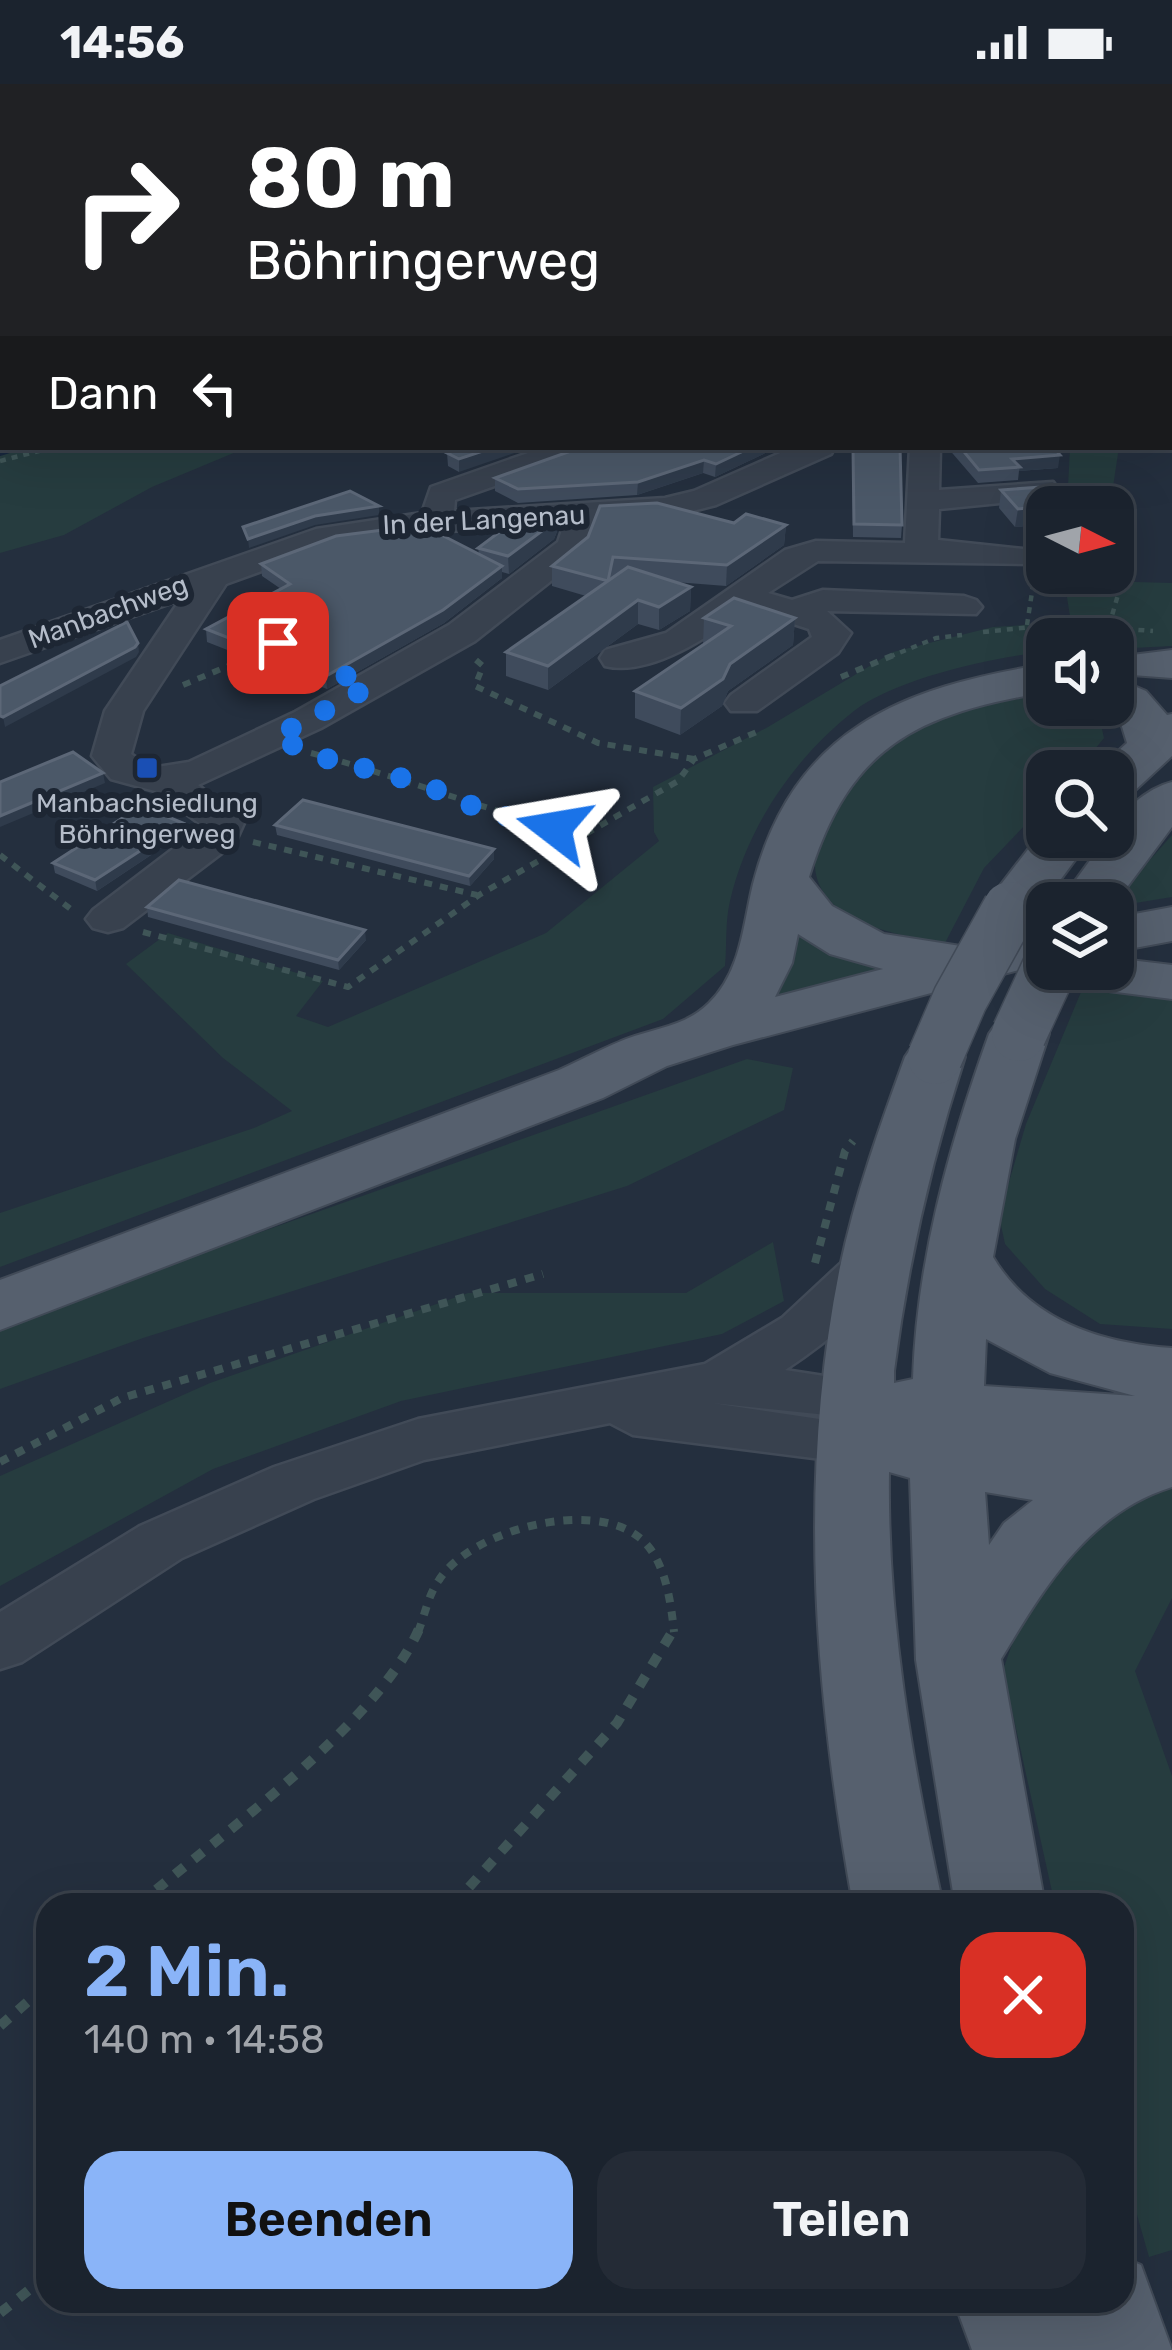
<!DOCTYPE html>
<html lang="de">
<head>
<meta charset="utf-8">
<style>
	body { margin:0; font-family:Rubik,sans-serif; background:#242b36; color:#f1f3f6; height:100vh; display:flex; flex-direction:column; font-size:45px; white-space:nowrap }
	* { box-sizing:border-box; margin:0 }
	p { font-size:39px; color:#a0a4aa }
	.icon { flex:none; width:66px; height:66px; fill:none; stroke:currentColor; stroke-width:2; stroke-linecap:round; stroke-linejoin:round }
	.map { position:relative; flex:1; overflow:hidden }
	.panel { position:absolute; left:36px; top:1809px; width:1098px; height:420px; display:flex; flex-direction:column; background:#1b232e; border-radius:36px; box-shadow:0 12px 48px #0002,0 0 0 3px #39404a }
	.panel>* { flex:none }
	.hud { position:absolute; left:0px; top:0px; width:1173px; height:366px; box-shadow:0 12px 48px #0002,0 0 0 3px #39404a; background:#202124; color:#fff; overflow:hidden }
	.needle { width:78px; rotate:96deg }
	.tools { position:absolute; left:1026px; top:402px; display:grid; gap:24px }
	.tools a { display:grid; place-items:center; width:108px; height:108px; border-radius:24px; background:#1b232e; box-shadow:0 12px 48px #0002,0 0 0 3px #39404a; font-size:60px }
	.pin { position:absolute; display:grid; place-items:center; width:102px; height:102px; color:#fff; margin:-51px; border-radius:24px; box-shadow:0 6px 18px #0006 }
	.me { position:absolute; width:132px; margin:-66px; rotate:284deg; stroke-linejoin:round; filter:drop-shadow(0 0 9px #0008) }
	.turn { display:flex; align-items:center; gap:42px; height:252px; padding:0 48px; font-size:54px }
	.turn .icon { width:156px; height:156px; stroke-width:2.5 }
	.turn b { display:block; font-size:84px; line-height:102px }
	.then { display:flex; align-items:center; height:114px; padding:0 48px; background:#0003; gap:24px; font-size:45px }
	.round { display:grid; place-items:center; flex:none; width:126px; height:126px; border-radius:36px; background:#242b36 }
	.headline { display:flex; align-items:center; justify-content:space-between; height:204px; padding:0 48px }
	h1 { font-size:72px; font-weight:600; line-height:90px; color:#8ab4f8 }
	.button { display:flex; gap:24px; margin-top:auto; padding:24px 48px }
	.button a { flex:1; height:138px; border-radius:36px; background:#8ab4f8; color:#111; font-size:48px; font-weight:600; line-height:138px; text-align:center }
	.button a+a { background:#242b36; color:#f1f3f6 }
	.status { display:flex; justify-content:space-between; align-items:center; height:84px; padding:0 60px; background:#1b232e; direction:ltr }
	.status svg { height:33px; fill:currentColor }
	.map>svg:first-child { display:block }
	.green { fill:#263c3f }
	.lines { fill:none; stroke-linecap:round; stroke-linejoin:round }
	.stream { stroke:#17263c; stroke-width:8 }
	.minor-casing { stroke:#414a57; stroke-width:5 }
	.major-casing { stroke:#414a57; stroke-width:4 }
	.path-far3 { stroke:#3f5557; stroke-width:4.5; stroke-dasharray:6 6; stroke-linecap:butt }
	.path-far2 { stroke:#3f5557; stroke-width:6; stroke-dasharray:8 8; stroke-linecap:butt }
	.path-far1 { stroke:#3f5557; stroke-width:8; stroke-dasharray:9 9; stroke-linecap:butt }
	.path { stroke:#3f5557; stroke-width:10; stroke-dasharray:12 12; stroke-linecap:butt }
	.minor { fill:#38414e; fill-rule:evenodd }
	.major { fill:#56606e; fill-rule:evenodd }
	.rail-casing { stroke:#5a6575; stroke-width:6 }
	.rail { stroke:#1d2633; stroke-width:4.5; stroke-dasharray:14; stroke-linecap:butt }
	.major-bridge-casing { stroke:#414a57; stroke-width:57; stroke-linecap:butt }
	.major-bridge { stroke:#56606e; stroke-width:54 }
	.wall { fill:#3f4b5c }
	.shaded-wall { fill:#2f3b4b }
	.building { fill:#4b5868; stroke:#5c6777; stroke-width:3 }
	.route { stroke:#1a73e8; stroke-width:21; stroke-dasharray:0 37.8 }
	.transit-dot { fill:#1a4fb4; stroke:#1d2633; stroke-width:4.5 }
	.labels { text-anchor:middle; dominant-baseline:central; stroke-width:12; stroke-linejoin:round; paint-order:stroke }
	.far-street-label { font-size:27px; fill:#b4bcc9; stroke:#1d2633 }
	.far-poi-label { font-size:27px; fill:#b4bcc9; stroke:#1d2633 }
</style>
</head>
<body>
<div class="status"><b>14:56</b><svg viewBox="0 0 49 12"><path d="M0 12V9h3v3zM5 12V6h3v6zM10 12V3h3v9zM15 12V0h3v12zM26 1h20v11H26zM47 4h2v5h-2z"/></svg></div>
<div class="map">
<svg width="1172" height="2266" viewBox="0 0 1172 2266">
	<rect width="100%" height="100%" fill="#242f3e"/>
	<g class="green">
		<path d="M0 0H798L802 3H3V363H248L152 403 64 451 0 469Z"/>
		<path d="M1070 363H1119L1110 423H1067Z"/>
		<path d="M1063 489H1100L1099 497 1172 499V562L1113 565V555H1047V568C995 572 895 595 854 627 794 674 747 743 730 817 725 838 727 861 725 882L663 935 0 1183V1129L254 1044 292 1027 223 974 126 880 168 849 323 897 296 932 328 943 546 849 659 757 654 748 653 703 768 643 893 568 993 543 1071 538Z"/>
		<path d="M1039 611H1047V621H1108L1099 632 1104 654 1077 687H1047V718L984 784 945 859C906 852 844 844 822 806 789 750 879 665 924 641 958 623 1002 619 1039 611Z"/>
		<path d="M1172 751V813L1117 822 1126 803Z"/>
		<path d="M787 836 898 883 775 915 770 906Z"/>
		<path d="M1132 903 1172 910V1245L1100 1240 1045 1205 1005 1160 999 1132 1026 1040 1081 908Z"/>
		<path d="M747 975 793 984 784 1026 627 1102 143 1254 0 1305V1241Z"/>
		<path d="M773 1158 784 1217 722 1250 401 1317 213 1385 0 1502V1392L210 1299 468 1209H686Z"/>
		<path d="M1172 1395V1514L1135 1587 1172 1692V2166L1149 2173 1122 2078V1821H1055L1003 1586 1032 1503 1097 1438Z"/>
	</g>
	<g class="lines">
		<path class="stream" d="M0 368 16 363"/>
		<defs>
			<g id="minor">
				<path d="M758 0H780L781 3H759Z"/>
				<path d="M802 0H826L828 3H804Z"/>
				<path d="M1045 0H1069L1071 3H1047Z"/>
				<path d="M1114 0H1138L1140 3H1116Z"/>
				<path d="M1170 22 1172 23V37L1170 36Z"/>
				<path d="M1170 67 1172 68V83L1170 82Z"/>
				<rect x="0" y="276" width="3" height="18"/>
				<path d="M1170 293 1172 294V312L1170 311Z"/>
				<path d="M545 363H589L585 370 455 416 454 427 665 414 694 407 794 363H835L831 370 716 421 665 434 597 438 585 470 475 557 321 644 198 701 244 739 235 759 123 844 108 848 93 844 86 835 93 826 203 742 155 707 111 695 92 672 105 627 180 516 0 579V556L316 445 422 429 431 403ZM564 440 558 458 449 541 295 628 189 678 151 684 131 670 143 627 226 500 336 460 384 451Z"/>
				<path d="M910 363H940L939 406 1053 398 1058 405 1042 415 939 425 938 456 1033 466 1038 473 1033 480 818 477 768 509 792 516 823 506 964 512 976 516 982 523 976 530 827 527 851 549 838 569 757 627H731L725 619 731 611 812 553 809 545 747 525C711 551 652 593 605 582L600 574 605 566 666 549 785 466 816 457 905 459Z"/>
				<path d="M872 1162 890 1167 898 1180C872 1223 827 1258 785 1286L876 1300 884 1314 876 1328 856 1334 712 1319 873 1343 881 1358 873 1373 853 1379 633 1351 610 1339 424 1376 314 1415 182 1474 22 1578 0 1585V1528L140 1442 274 1383 418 1335 705 1280 782 1234 854 1167Z"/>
			</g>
			<g id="major">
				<path d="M1172 566V594L1132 591 1125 581 1132 571Z"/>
				<path d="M1047 580V608C917 630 850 661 809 793L832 822 884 850 967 863 1047 846V885H1113V874L1172 881V915L1037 898 1030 883 733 961 667 982 603 1014 0 1246V1196L559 986C581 976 603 964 626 955 656 944 686 942 709 919 741 888 743 841 753 800 793 645 902 603 1047 580ZM798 850 830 870 883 885 775 913 792 879Z"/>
				<path d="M1113 593 1146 607 1167 631 1172 630V672L1131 710 1113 714V687H1096L1127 659 1120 636 1102 621H1113Z"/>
				<path d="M1172 698V743L1113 822 1059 819 1107 753H1113C1117 728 1148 704 1172 698Z"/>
				<path d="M1046 742 1047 753H1092L1030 837 1010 842 990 837 982 825Z"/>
				<path d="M1172 823V857L1113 868V834Z"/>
				<path d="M1019 932 1040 937 1049 950 1015 1055 993 1173C1031 1237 1101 1259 1172 1264V1403C1088 1429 1044 1504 1001 1575L1045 1821H955L916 1576 910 1394 889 1388C887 1535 912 1678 943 1821H853C815 1609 797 1397 840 1183 855 1111 880 1042 905 973L914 960 935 954 956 960 965 973C931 1077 908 1178 894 1287V1299L913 1295C917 1175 949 1062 989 950L998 937ZM986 1255 1050 1289 1135 1312 984 1302ZM985 1408 1033 1416 1004 1439 989 1461Z"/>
				<path d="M1122 2173 1141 2181 1172 2266H972L954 2217H1122Z"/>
			</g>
		</defs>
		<use href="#minor" class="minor-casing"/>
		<use href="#major" class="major-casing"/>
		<g class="path-far3">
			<path d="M0 377 54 363"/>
			<path d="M1027 541 1034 495"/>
			<path d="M1109 542 1124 490"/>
			<path d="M983 548 1061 540 1153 547"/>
			<path d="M250 573 258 570"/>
			<path d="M889 573 936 554 962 551"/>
		</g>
		<g class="path-far2">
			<path d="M476 576 483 582 475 602 598 659 694 675"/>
			<path d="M841 593 896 570"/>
			<path d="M183 601 257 570"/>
			<path d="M311 669C404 694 490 728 583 751"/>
			<path d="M253 758 477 811"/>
			<path d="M0 771 72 826"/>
			<path d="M143 848 348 903 479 811 678 697 694 675 759 647"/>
		</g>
		<g class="path-far1">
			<path d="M815 1179 845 1067 853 1057"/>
			<path d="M0 1378 122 1314 543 1190"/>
			<path d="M418 1548C425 1531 428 1511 439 1496 471 1446 592 1414 640 1454 665 1474 671 1518 674 1548"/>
		</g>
		<g class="path">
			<path d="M138 1821C220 1751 377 1640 419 1545"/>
			<path d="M453 1821 617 1639 674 1545"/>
			<path d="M0 1942 48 1900"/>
			<path d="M0 2229 48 2191"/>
		</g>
		<use href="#minor" class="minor"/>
		<use href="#major" class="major"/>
		<defs>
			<path id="rail" d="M926 0 930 3"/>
		</defs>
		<use href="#rail" class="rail-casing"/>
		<use href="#rail" class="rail"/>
		<defs>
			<g id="major-bridge">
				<path d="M1019 950 1049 885"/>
				<path d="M935 973 960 915 1010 825"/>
			</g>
		</defs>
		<use href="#major-bridge" class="major-bridge-casing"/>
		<use href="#major-bridge" class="major-bridge"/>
	</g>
	<g class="wall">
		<path d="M964 0H1027L1033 3H969Z"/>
		<path d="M1154 0H1172V12L1170 11V3H1158Z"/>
		<path d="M465 363 459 388 448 382 447 369Z"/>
		<path d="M582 363H778L715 393 703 389 637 411 518 419 495 407V394Z"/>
		<path d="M852 363H900L902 441 901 454 853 453Z"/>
		<path d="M947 363H1053L1058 384 1019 387 1018 396 978 399Z"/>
		<path d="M1001 406 1058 421V423H1047V440L1015 443 999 424Z"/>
		<path d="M557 427 558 445 554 455 509 490 502 488V494L444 539 327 605 207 558 206 545 281 505 262 492 261 480 479 470 478 464Z"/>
		<path d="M734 439 786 441 784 461 726 502 675 498 691 503 690 527 659 546 638 540 548 606 506 592V568L586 512 552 502V482L588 453Z"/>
		<path d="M704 534H795L793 561 728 607 722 622 680 651 635 634V607L703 560Z"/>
		<path d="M183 739 184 749 97 807 55 789 53 779Z"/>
		<path d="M275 741 494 775 470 802 277 751Z"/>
		<path d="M147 823 366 856 339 886 148 833Z"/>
	</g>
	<g class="shaded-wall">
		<path d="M495 363H532L459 388V375Z"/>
		<path d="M752 363H778L715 393 716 380Z"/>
		<path d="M1060 371 1058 384 1019 387 1020 383 1012 375Z"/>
		<path d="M704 376 703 389 637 411 638 398Z"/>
		<path d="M1058 421V423H1047V440L1015 443 1018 425Z"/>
		<path d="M379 422V431L315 441 249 464 248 455 315 432Z"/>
		<path d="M557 427 558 445 554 455 509 490 508 472Z"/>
		<path d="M786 441 784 461 726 502 727 481Z"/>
		<path d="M502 482V494L444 539 327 605 326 592Z"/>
		<path d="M691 503 690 527 659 546V523Z"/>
		<path d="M638 516V540L548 606V582Z"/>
		<path d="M795 534 793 561 728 607 722 622 680 651 681 624 730 580Z"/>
		<path d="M138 559 139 568 136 573 5 643 3 633Z"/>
		<path d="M103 689 105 699 0 743V732Z"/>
		<path d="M183 739 184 749 97 807 95 796Z"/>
		<path d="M494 765V775L470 802 469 792Z"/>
		<path d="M365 846 366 856 339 886 338 876Z"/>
	</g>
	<g class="building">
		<path d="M981 0H1027L1033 3H986Z"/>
		<path d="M465 363H495L459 375 447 369Z"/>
		<path d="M582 363H752L716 380 704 376 638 398 518 405 495 394Z"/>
		<path d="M853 363H900L902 441 854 440Z"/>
		<path d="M960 363H1053L1060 371 1012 375 1020 383 979 386Z"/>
		<path d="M1041 403 1058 421 1018 425 1001 406Z"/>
		<path d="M350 407 379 422 315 432 248 455 243 443Z"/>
		<path d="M657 419 734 439 746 430 786 441 727 481 613 473 608 497 552 482 588 453 600 422Z"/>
		<path d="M557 427 554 438 508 472 478 464 525 429Z"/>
		<path d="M422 441 502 482 443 526 326 592 206 545 290 500 261 480 336 452Z"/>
		<path d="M628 483 691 503 659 523 638 516 548 582 506 568Z"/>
		<path d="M734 514 795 534 730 580 723 595 681 624 635 607 731 542 704 534Z"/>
		<path d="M127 538 138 559 135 563 3 633 0 632V602Z"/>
		<path d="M73 668 103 689 0 732V698Z"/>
		<path d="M303 716 494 765 469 792 275 741Z"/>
		<path d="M141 722 183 739 95 796 53 779Z"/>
		<path d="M179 796 365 846 338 876 147 823Z"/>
	</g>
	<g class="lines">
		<path class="route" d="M278 559 369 603 275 653 317 672 421 699 484 727 554 744"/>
	</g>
	<rect class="transit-dot" x="135" y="672" width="24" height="24" rx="6"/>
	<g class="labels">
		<g class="far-street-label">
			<text transform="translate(484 436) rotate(-3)">In der Langenau</text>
			<text transform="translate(108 528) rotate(-20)">Manbachweg</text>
		</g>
		<g class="far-poi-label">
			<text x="147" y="719">Manbachsiedlung<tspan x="147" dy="31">Böhringerweg</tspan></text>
		</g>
	</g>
</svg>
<div class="tools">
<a><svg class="needle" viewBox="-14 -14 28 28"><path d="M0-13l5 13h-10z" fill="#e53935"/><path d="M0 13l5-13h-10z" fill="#a0a4aa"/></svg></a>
<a><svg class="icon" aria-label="sound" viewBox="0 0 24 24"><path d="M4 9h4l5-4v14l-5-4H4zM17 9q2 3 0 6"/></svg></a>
<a><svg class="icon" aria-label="search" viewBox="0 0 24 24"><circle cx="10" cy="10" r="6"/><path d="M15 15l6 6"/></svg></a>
<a><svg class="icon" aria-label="layers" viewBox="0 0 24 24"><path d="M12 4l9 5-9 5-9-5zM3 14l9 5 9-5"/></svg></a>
</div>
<div class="pin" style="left:278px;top:559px;background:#d93025"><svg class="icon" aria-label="arrive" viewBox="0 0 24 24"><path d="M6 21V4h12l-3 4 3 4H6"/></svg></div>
<svg class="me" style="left:554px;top:744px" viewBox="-20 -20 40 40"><path d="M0-17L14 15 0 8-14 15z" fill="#1a73e8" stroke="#fff" stroke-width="4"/></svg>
<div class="hud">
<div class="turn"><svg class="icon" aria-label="right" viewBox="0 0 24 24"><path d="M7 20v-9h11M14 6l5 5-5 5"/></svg><div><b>80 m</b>Böhringerweg</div></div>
<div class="then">Dann<svg class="icon" aria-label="left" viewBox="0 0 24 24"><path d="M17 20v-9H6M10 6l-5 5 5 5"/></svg></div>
</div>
<section class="panel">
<div class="headline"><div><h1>2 Min.</h1><p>140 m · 14:58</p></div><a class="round" style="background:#d93025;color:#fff"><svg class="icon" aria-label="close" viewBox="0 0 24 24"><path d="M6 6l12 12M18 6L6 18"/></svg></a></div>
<div class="button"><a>Beenden</a><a>Teilen</a></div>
</section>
</div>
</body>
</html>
